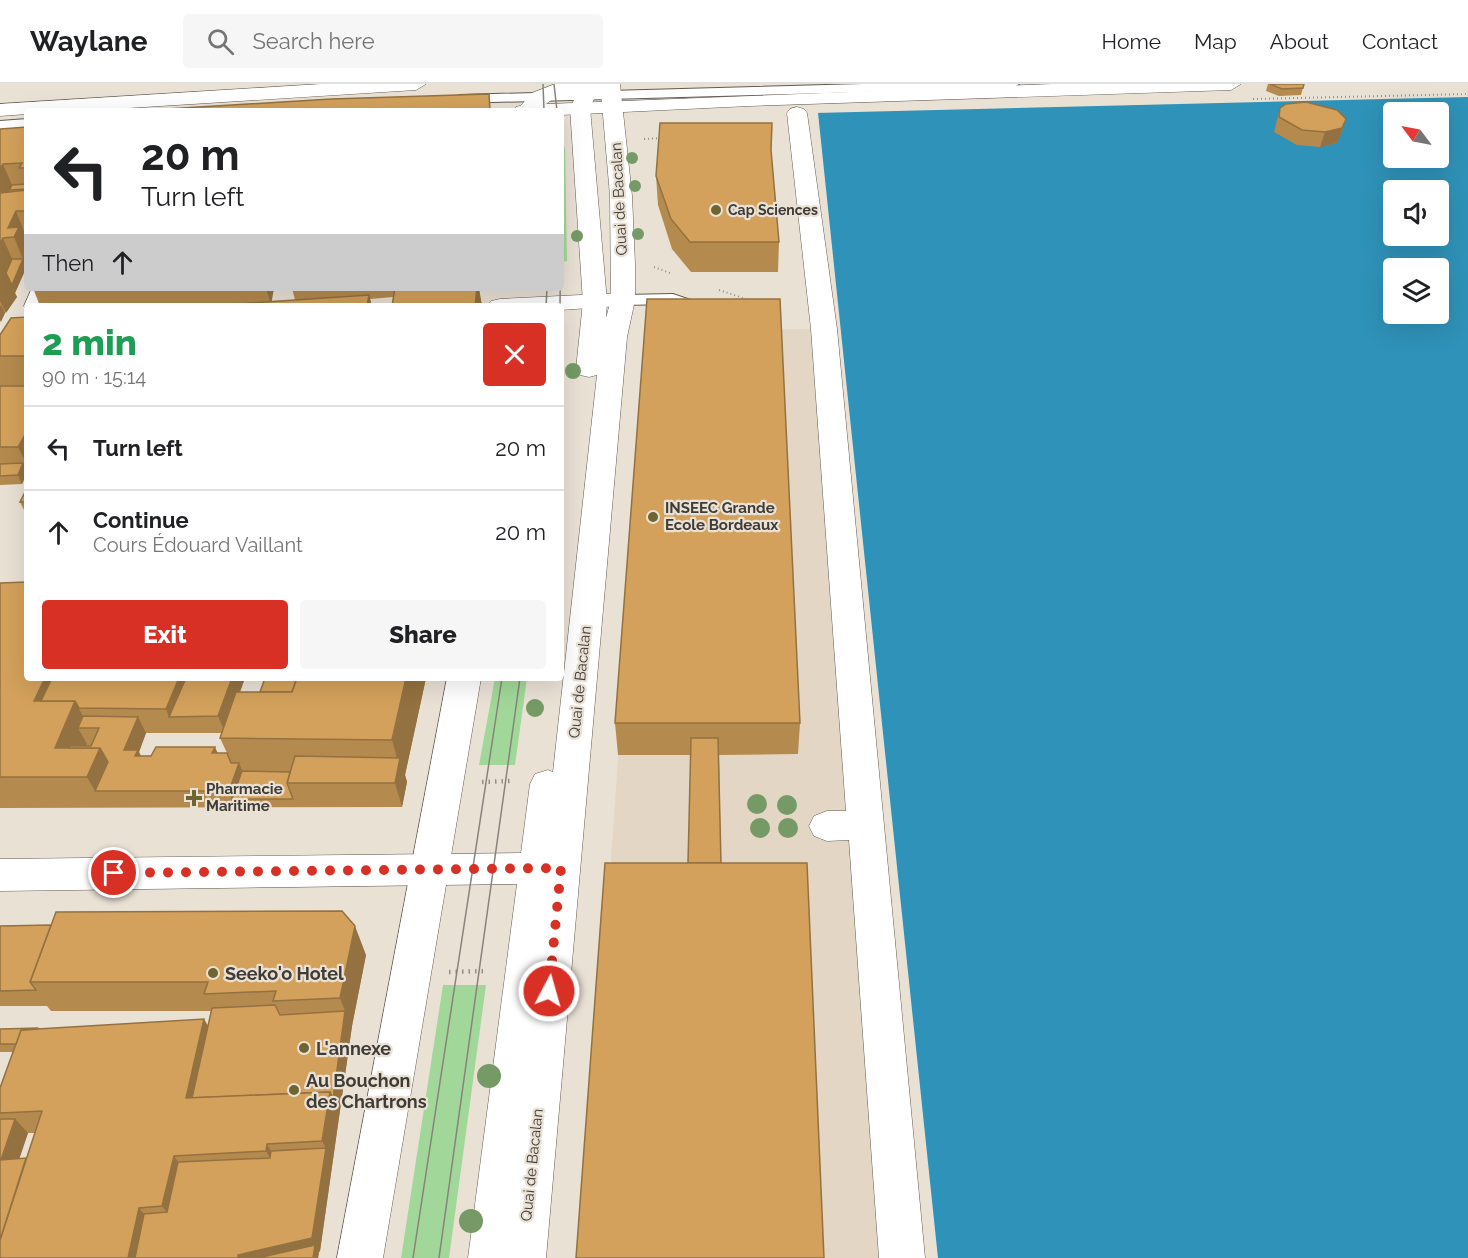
<!DOCTYPE html>
<html lang="en">
<head>
<meta charset="utf-8">
<style>
	body { margin:0; font-family:Raleway,sans-serif; background:#f6f6f6; color:#202124; height:100vh; display:flex; flex-direction:column; font-size:22px; white-space:nowrap }
	* { box-sizing:border-box; margin:0 }
	p { font-size:20px; color:#757577 }
	.icon { flex:none; width:33px; height:33px; fill:none; stroke:currentColor; stroke-width:2; stroke-linecap:round; stroke-linejoin:round }
	.map { position:relative; flex:1; overflow:hidden }
	.side { position:absolute; left:24px; top:219px; width:540px; height:378px; display:flex; flex-direction:column; background:#fff; border-radius:6px; box-shadow:0 6px 24px #0002 }
	.side>* { flex:none }
	.guide { position:absolute; left:24px; top:24px; width:540px; height:183px; border-radius:6px; box-shadow:0 6px 24px #0002; background:#fff; color:#202124; overflow:hidden }
	.needle { width:39px; rotate:302deg }
	.buttons { position:absolute; left:1383px; top:18px; display:grid; gap:12px }
	.buttons a { display:grid; place-items:center; width:66px; height:66px; border-radius:6px; background:#fff; box-shadow:0 6px 24px #0002; font-size:30px }
	.pin { position:absolute; display:grid; place-items:center; width:51px; height:51px; color:#fff; margin:-26px; border:3px solid #fff; border-radius:50%; box-shadow:0 2px 6px #0007 }
	.me { position:absolute; width:66px; margin:-33px; rotate:6deg; stroke-linejoin:round; filter:drop-shadow(0 0 4px #0008) }
	.turn { display:flex; align-items:center; gap:21px; height:126px; padding:0 18px; font-size:27px }
	.turn .icon { width:78px; height:78px; stroke-width:2.5 }
	.turn b { display:block; font-size:42px; line-height:51px }
	.then { display:flex; align-items:center; height:57px; padding:0 18px; background:#0003; gap:12px; font-size:22px }
	.round { display:grid; place-items:center; flex:none; width:63px; height:63px; border-radius:6px; background:#f6f6f6 }
	.overview { display:flex; align-items:center; justify-content:space-between; height:102px; padding:0 18px }
	h1 { font-size:36px; font-weight:800; line-height:45px; color:#1e9e55 }
	.button { display:flex; gap:12px; margin-top:auto; padding:12px 18px }
	.button a { flex:1; height:69px; border-radius:6px; background:#d93025; color:#fff; font-size:24px; font-weight:800; line-height:69px; text-align:center }
	.button a+a { background:#f6f6f6; color:#202124 }
	ul { padding:0; list-style:none }
	li { display:flex; align-items:center; gap:18px; height:84px; padding:0 18px; border-top:2px solid #e0e0e0 }
	li div { flex:1 }
	li b { display:block; font-size:22px }
	li em { font-style:normal }
	header { display:flex; align-items:center; gap:36px; box-sizing:border-box; height:84px; padding:0 30px; background:#fff; border-bottom:2px solid #e0e0e0 }
	header strong { font-size:28px }
	nav { display:flex; gap:33px; margin-inline-start:auto; font-size:21px }
	.search { width:420px; height:54px; background:#f6f6f6; display:flex; align-items:center; gap:15px; box-sizing:border-box; padding:0 21px; border-radius:6px; color:#757577; font-size:22px }
	.map>svg:first-child { display:block }
	.built { fill:#e4d6c4 }
	.green { fill:#a1d899 }
	.water { fill:#2f92b8; fill-rule:evenodd }
	.pier { fill:#eae1d5 }
	.lines { fill:none; stroke-linecap:round; stroke-linejoin:round }
	.lane-casing { stroke:#635b51; stroke-width:2 }
	.street-casing { stroke:#635b51; stroke-width:1 }
	.secondary-casing { stroke:#635b51; stroke-width:1 }
	.primary-casing { stroke:#635b51; stroke-width:1 }
	.path-far1 { stroke:#958f87; stroke-width:2; stroke-dasharray:1 3; stroke-linecap:butt }
	.path { stroke:#958f87; stroke-width:4.5; stroke-dasharray:1.5 5; stroke-linecap:butt }
	.lane { fill:#fff; fill-rule:evenodd }
	.street { fill:#fff; fill-rule:evenodd }
	.secondary { fill:#fff; fill-rule:evenodd }
	.primary { fill:#fff; fill-rule:evenodd }
	.tram { stroke:#89837b; stroke-width:1.5 }
	.tree { fill:#759a65 }
	.wall { fill:#b58a4e; fill-rule:evenodd }
	.shaded-wall { fill:#947140 }
	.building { fill:#d3a15b; stroke:#947140; stroke-width:1.5 }
	.route { stroke:#d93025; stroke-width:10; stroke-dasharray:0 18 }
	.poi-dot { fill:#6e6531; stroke:#eae1d5; stroke-width:2 }
	.labels { text-anchor:middle; dominant-baseline:central; stroke-width:4.5; stroke-linejoin:round; paint-order:stroke }
	.far-poi-label { font-size:14px; font-weight:bold; fill:#3f3b37; stroke:#eae1d5; text-anchor:start }
	.street-label { font-size:15px; fill:#3f3b37; stroke:#eae1d5 }
	.poi-label { font-size:15px; font-weight:bold; fill:#3f3b37; stroke:#eae1d5; text-anchor:start }
	.near-poi-label { font-size:18px; font-weight:bold; fill:#3f3b37; stroke:#eae1d5; text-anchor:start }
</style>
</head>
<body>
<header>
<strong>Waylane</strong>
<div class="search"><svg class="icon" aria-label="search" viewBox="0 0 24 24"><circle cx="10" cy="10" r="6"/><path d="M15 15l6 6"/></svg>Search here</div>
<nav><a>Home</a><a>Map</a><a>About</a><a>Contact</a></nav>
</header>
<div class="map">
<svg width="1468" height="1174" viewBox="0 0 1468 1174">
	<rect width="100%" height="100%" fill="#eae1d5"/>
	<path class="built" d="M824 245 902 1174H583L648 246Z"/>
	<g class="green">
		<path d="M561 62 565 63 567 177 561 178Z"/>
		<path d="M495 594H527L515 681H479Z"/>
		<path d="M443 901H486L449 1174H401Z"/>
	</g>
	<path class="water" d="M815 0H1468V1174H938ZM1394 28H1438V74H1394ZM1394 106H1438V152H1394ZM1394 184H1438V230H1394Z"/>
	<path class="pier" d="M812 0H1468V13L815 29Z"/>
	<g class="lines">
		<defs>
			<g id="lane">
				<path d="M863 0H1019L1012 4 459 19 452 15 459 11Z"/>
				<path d="M27 35V43L0 45V37Z"/>
				<path d="M673 210 708 222 710 226 702 231 671 220 623 221 615 216 623 211Z"/>
			</g>
			<g id="street">
				<path d="M555 0H607L597 6 555 13 537 27H516L532 9Z"/>
				<path d="M797 23 804 25 807 29 837 245 925 1174H879L849 756 827 757 814 752 809 742 814 732 827 727H846L811 245 787 29 790 25Z"/>
				<path d="M32 204H56L48 222H27V227L24 222Z"/>
				<path d="M623 209 632 211 635 216 632 221 561 226V222H488L491 217 500 215Z"/>
				<path d="M447 594H481L383 1174H337Z"/>
			</g>
			<path id="secondary" d="M587 0H620L632 112 635 180V216L627 253 546 1174H468L517 800 0 807V775L521 769 530 700 535 690 548 686 553 688 597 291 589 293 580 291 576 285 583 218 570 24 581 2ZM601 8 610 112 611 216 606 234 607 218 590 24 596 10Z"/>
			<g id="primary">
				<path d="M321 0H426L416 6 81 27H27V30L0 32V20Z"/>
				<path d="M1052 0H1241L1231 6 749 22 561 31V27H513L516 23 523 21Z"/>
			</g>
		</defs>
		<use href="#lane" class="lane-casing"/>
		<use href="#street" class="street-casing"/>
		<use href="#secondary" class="secondary-casing"/>
		<use href="#primary" class="primary-casing"/>
		<g class="path-far1">
			<path d="M1253 15 1468 10"/>
			<path d="M644 55 664 54"/>
			<path d="M654 183 670 189"/>
			<path d="M719 206 749 216"/>
		</g>
		<g class="path">
			<path d="M482 698 511 697"/>
			<path d="M449 888 487 887"/>
		</g>
		<use href="#lane" class="lane"/>
		<use href="#street" class="street"/>
		<use href="#secondary" class="secondary"/>
		<use href="#primary" class="primary"/>
		<g class="tram">
			<path d="M543 0 544 27"/>
			<path d="M554 0 557 27"/>
			<path d="M546 222 547 204"/>
			<path d="M560 222 561 117"/>
			<path d="M413 1174 502 594"/>
			<path d="M439 1174 520 594"/>
		</g>
	</g>
	<g class="tree">
		<circle cx="632" cy="74" r="6"/>
		<circle cx="635" cy="102" r="6"/>
		<circle cx="638" cy="150" r="6"/>
		<circle cx="577" cy="152" r="6"/>
		<circle cx="573" cy="287" r="8"/>
		<circle cx="535" cy="624" r="9"/>
		<circle cx="757" cy="720" r="10"/>
		<circle cx="787" cy="721" r="10"/>
		<circle cx="760" cy="744" r="10"/>
		<circle cx="788" cy="744" r="10"/>
		<circle cx="489" cy="992" r="12"/>
		<circle cx="471" cy="1137" r="12"/>
	</g>
	<g class="wall">
		<path d="M1268 0H1304L1301 11 1279 12 1266 7Z"/>
		<path d="M1280 24 1346 35 1341 50 1337 59 1320 63 1297 61 1274 48Z"/>
		<path d="M27 43V182L15 209 17 213 5 229 0 238V45Z"/>
		<path d="M771 71 779 158 778 188H691L672 165 658 121 656 92Z"/>
		<path d="M33 204H274L271 218 295 216 292 204H482L479 208 482 222 393 213 370 215 372 222H40Z"/>
		<path d="M27 233V389L22 400 0 401V251Z"/>
		<path d="M27 406V426H24L20 418Z"/>
		<path d="M0 499 27 594H245L240 608H260L426 594 405 691 407 698 402 723 0 724ZM146 649H222L220 654 227 669 141 672 139 668Z"/>
		<path d="M615 639H800L798 670 719 671 721 779H688L691 671H618Z"/>
		<path d="M0 842 366 871 352 942 320 1167 319 1168 318 1174H0V1004L13 968H0V945L208 942 211 927H51L47 922H0ZM28 1049H35L26 1074H19Z"/>
	</g>
	<g class="shaded-wall">
		<path d="M1346 35 1341 50 1337 59 1320 63 1325 48Z"/>
		<path d="M3 80 14 106H9L12 114 0 137V85Z"/>
		<path d="M16 127 27 155V182L15 209 17 213 6 229 0 217V160L3 154 16 184 23 175 14 153 8 144Z"/>
		<path d="M266 204H274L271 221Z"/>
		<path d="M477 204H479L482 222H475Z"/>
		<path d="M369 211 372 222H367Z"/>
		<path d="M1 221 5 229 1 238 0 236V223Z"/>
		<path d="M27 347V381L18 363Z"/>
		<path d="M23 379 27 386V389L22 400 18 391Z"/>
		<path d="M45 594H77L63 624 34 617Z"/>
		<path d="M179 594H200L169 633 166 625Z"/>
		<path d="M232 594H245L225 649 218 632Z"/>
		<path d="M406 594H426L405 691 407 698 402 723 395 699 399 681 392 656Z"/>
		<path d="M75 617 89 644H78L87 660 80 678 55 664Z"/>
		<path d="M138 633 146 649 139 668 146 683 124 666Z"/>
		<path d="M215 663 222 679 212 669Z"/>
		<path d="M100 664 117 695 95 707 87 693Z"/>
		<path d="M239 679 246 696 232 715 229 707Z"/>
		<path d="M355 842 366 871 352 942 320 1167 319 1168 318 1174H238V1171L326 1064 322 1057 330 1008 345 927 340 914Z"/>
		<path d="M204 935 217 957 203 1021 186 1014Z"/>
		<path d="M15 1035 28 1049 17 1082 1 1076Z"/>
		<path d="M267 1060 279 1081 278 1087 266 1067Z"/>
		<path d="M174 1072 188 1092 177 1141 162 1122Z"/>
		<path d="M139 1124 155 1143 149 1174H128Z"/>
	</g>
	<g class="building">
		<path d="M1270 0H1304L1303 4 1282 5Z"/>
		<path d="M489 10 490 27H134L331 15Z"/>
		<path d="M1306 18 1337 26 1346 35 1342 44 1325 48 1302 46 1279 33 1280 24 1286 20Z"/>
		<path d="M660 39H772L771 66 779 158H690L671 135 656 92Z"/>
		<path d="M27 43V84H19L22 79 3 80 0 85V45Z"/>
		<path d="M26 100 27 105 9 106 12 101Z"/>
		<path d="M27 106 26 127H16L8 144 19 143 14 153 3 154 0 160V109Z"/>
		<path d="M24 149H27V163L23 153Z"/>
		<path d="M12 175H23L12 201 6 189Z"/>
		<path d="M395 204H477L475 222H392Z"/>
		<path d="M369 211 367 222H204Z"/>
		<path d="M647 215H780L800 639H615Z"/>
		<path d="M27 233V272H0V251L11 234Z"/>
		<path d="M0 302H27V347L18 363H0Z"/>
		<path d="M23 379 18 391 0 392V380Z"/>
		<path d="M26 406H27V418H20Z"/>
		<path d="M27 498V594H45L34 617H75L55 664H100L87 693H0V499Z"/>
		<path d="M52 594H179L166 625 79 624 75 617H41Z"/>
		<path d="M186 594H232L218 632 169 633Z"/>
		<path d="M265 594H297L292 608H260Z"/>
		<path d="M297 594H406L392 656 220 654 236 608H292Z"/>
		<path d="M83 632 138 633 124 666H138L135 672H151L156 663H215L212 669H227L231 679H239L229 707H95L108 678 100 664H69L70 662H91L99 644H78Z"/>
		<path d="M691 654H718L721 779H688Z"/>
		<path d="M295 672 400 674 395 699H287Z"/>
		<path d="M242 687 290 688 287 699 293 715H232Z"/>
		<path d="M605 779H807L824 1174H576Z"/>
		<path d="M342 827 355 842 340 914 273 917 276 907 204 910 208 898H30L56 828Z"/>
		<path d="M51 841 30 898 36 906 0 907V842Z"/>
		<path d="M275 921 280 931 345 927 333 1015 330 1008 192 1014 212 924Z"/>
		<path d="M204 935 186 1014 330 1008 322 1057 267 1060 266 1067 174 1072 162 1122 139 1124 128 1174H0V1156L42 1027 0 1029V1004L21 946Z"/>
		<path d="M37 944 36 945 21 946 16 960H0V945Z"/>
		<path d="M0 1035H15L1 1076 26 1074 0 1156Z"/>
		<path d="M326 1064 312 1154 238 1171V1174H135L144 1130 167 1128 178 1078 270 1074 271 1067Z"/>
		<path d="M315 1161 313 1174H258Z"/>
	</g>
	<g class="lines">
		<path class="route" d="M114 789 561 784 549 907"/>
	</g>
	<g class="poi-dot">
		<circle cx="716" cy="126" r="6"/>
		<circle cx="653" cy="433" r="6"/>
		<path d="M191 705h6v6h6v6h-6v6h-6v-6h-6v-6h6z"/>
		<circle cx="213" cy="889" r="6"/>
		<circle cx="304" cy="964" r="6"/>
		<circle cx="294" cy="1006" r="6"/>
	</g>
	<g class="labels">
		<g class="far-poi-label">
			<text x="728" y="126">Cap Sciences</text>
		</g>
		<g class="street-label">
			<text transform="translate(619 115) rotate(-93)">Quai de Bacalan</text>
			<text transform="translate(580 598) rotate(-84)">Quai de Bacalan</text>
			<text transform="translate(532 1081) rotate(-84)">Quai de Bacalan</text>
		</g>
		<g class="poi-label">
			<text x="665" y="424">INSEEC Grande<tspan x="665" dy="17">Ecole Bordeaux</tspan></text>
			<text x="206" y="705">Pharmacie<tspan x="206" dy="17">Maritime</tspan></text>
		</g>
		<g class="near-poi-label">
			<text x="225" y="889">Seeko'o Hotel</text>
			<text x="316" y="964">L'annexe</text>
			<text x="306" y="996">Au Bouchon<tspan x="306" dy="21">des Chartrons</tspan></text>
		</g>
	</g>
</svg>
<div class="buttons">
<a><svg class="needle" viewBox="-14 -14 28 28"><path d="M0-13l5 13h-10z" fill="#e53935"/><path d="M0 13l5-13h-10z" fill="#757577"/></svg></a>
<a><svg class="icon" aria-label="sound" viewBox="0 0 24 24"><path d="M4 9h4l5-4v14l-5-4H4zM17 9q2 3 0 6"/></svg></a>
<a><svg class="icon" aria-label="layers" viewBox="0 0 24 24"><path d="M12 4l9 5-9 5-9-5zM3 14l9 5 9-5"/></svg></a>
</div>
<div class="pin" style="left:114px;top:789px;background:#d93025"><svg class="icon" aria-label="arrive" viewBox="0 0 24 24"><path d="M6 21V4h12l-3 4 3 4H6"/></svg></div>
<svg class="me" style="left:549px;top:907px" viewBox="-20 -20 40 40"><circle r="17" fill="#d93025" stroke="#fff" stroke-width="3"/><path d="M0-11L8 9 0 5-8 9z" fill="#fff"/></svg>
<div class="guide">
<div class="turn"><svg class="icon" aria-label="left" viewBox="0 0 24 24"><path d="M17 20v-9H6M10 6l-5 5 5 5"/></svg><div><b>20 m</b>Turn left</div></div>
<div class="then">Then<svg class="icon" aria-label="ahead" viewBox="0 0 24 24"><path d="M12 20V5M6 11l6-6 6 6"/></svg></div>
</div>
<section class="side">
<div class="overview"><div><h1>2 min</h1><p>90 m · 15:14</p></div><a class="round" style="background:#d93025;color:#fff"><svg class="icon" aria-label="close" viewBox="0 0 24 24"><path d="M6 6l12 12M18 6L6 18"/></svg></a></div>
<ul>
<li><svg class="icon" aria-label="left" viewBox="0 0 24 24"><path d="M17 20v-9H6M10 6l-5 5 5 5"/></svg><div><b>Turn left</b></div><em>20 m</em></li>
<li><svg class="icon" aria-label="ahead" viewBox="0 0 24 24"><path d="M12 20V5M6 11l6-6 6 6"/></svg><div><b>Continue</b><p>Cours Édouard Vaillant</p></div><em>20 m</em></li>
</ul>
<div class="button"><a>Exit</a><a>Share</a></div>
</section>
</div>
</body>
</html>
